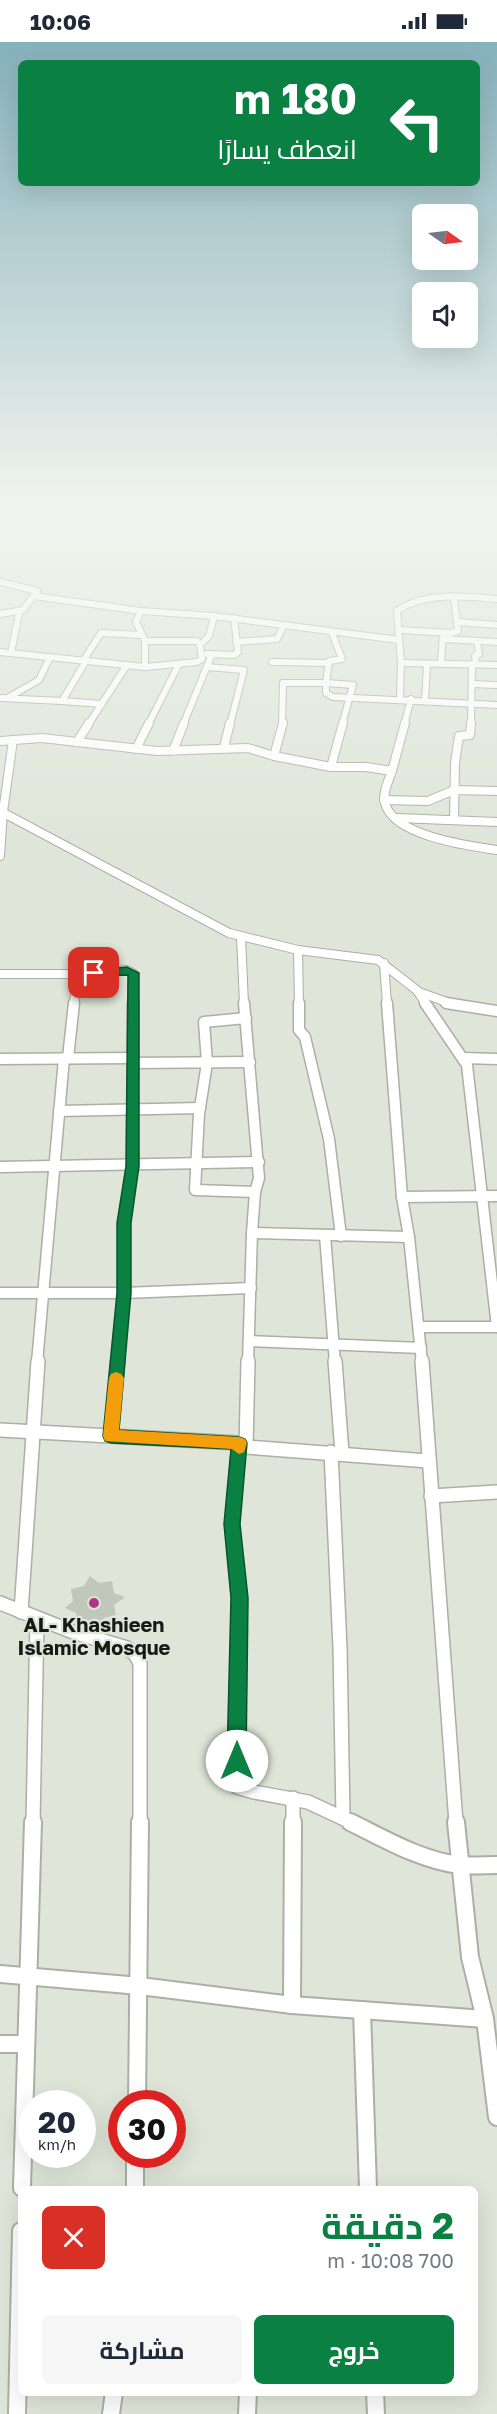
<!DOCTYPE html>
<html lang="ar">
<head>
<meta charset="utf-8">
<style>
	body { margin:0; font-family:"Golos Text",Cairo,sans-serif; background:#f6f6f7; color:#1f2937; direction:rtl; height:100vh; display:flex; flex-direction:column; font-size:22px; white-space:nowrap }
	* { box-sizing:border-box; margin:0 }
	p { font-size:20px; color:#747a83 }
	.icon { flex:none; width:33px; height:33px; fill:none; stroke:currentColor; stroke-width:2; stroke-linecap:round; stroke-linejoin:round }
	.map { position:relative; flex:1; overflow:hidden; direction:ltr }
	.side { position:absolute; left:18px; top:2144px; width:460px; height:210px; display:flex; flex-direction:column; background:#fff; border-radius:9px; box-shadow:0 6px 24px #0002; direction:rtl }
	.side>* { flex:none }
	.hud { position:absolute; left:18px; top:18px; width:462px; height:126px; border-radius:9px; box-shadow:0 6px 24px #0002; direction:rtl; background:#0b8043; color:#fff; overflow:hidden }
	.needle { width:39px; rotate:104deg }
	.tools { position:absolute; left:412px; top:162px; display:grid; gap:12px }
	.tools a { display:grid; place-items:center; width:66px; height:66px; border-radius:9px; background:#fff; box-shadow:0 6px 24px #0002; font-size:30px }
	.speed { position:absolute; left:18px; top:2048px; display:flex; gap:12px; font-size:30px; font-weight:700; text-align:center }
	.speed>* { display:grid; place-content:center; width:78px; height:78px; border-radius:50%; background:#fff; box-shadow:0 6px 24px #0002; line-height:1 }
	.speed small { font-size:15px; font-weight:400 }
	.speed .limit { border:9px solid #d22; background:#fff; color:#111 }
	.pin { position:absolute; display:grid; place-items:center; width:51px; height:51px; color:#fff; margin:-26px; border-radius:12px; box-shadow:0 3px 9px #0006 }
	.me { position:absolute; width:66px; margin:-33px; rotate:0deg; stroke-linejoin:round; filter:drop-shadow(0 0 4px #0008) }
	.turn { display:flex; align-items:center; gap:21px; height:126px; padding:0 24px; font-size:27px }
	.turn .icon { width:78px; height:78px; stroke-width:2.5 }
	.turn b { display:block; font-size:42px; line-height:51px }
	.round { display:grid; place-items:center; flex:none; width:63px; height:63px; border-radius:9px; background:#f6f6f7 }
	.summary { display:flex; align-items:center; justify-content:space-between; height:102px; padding:0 24px }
	h1 { font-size:36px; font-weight:700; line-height:45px; color:#0b8043 }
	.action { display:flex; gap:12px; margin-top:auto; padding:12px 24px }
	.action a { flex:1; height:69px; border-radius:9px; background:#0b8043; color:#fff; font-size:24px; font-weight:700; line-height:69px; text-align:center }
	.action a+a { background:#f6f6f7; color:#1f2937 }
	.status { display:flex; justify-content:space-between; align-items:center; height:42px; padding:0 30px; background:#fff; direction:ltr }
	.status svg { height:16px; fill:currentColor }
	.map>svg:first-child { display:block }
	.building { fill:#c1c8bb }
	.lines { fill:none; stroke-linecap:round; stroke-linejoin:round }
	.street-far4-casing { stroke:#aab0a4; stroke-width:8 }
	.street-far3-casing { stroke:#aab0a4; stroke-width:10 }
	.street-far2-casing { stroke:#aab0a4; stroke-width:13 }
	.street-far1-casing { stroke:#aab0a4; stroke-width:16 }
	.street-casing { stroke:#aab0a4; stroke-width:20 }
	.street-far4 { stroke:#fff; stroke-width:6 }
	.street-far3 { stroke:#fff; stroke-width:8 }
	.street-far2 { stroke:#fff; stroke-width:10 }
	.street-far1 { stroke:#fff; stroke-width:13 }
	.street { stroke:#fff; stroke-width:16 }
	.route { fill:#0b8043; stroke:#07532c; stroke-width:1.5 }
	.slow { fill:#f59e0b }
	.poi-dot { fill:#b23687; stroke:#dfe6d9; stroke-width:2 }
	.labels { text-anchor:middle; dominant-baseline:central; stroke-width:4.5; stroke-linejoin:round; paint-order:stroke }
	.near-poi-label { font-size:20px; font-weight:bold; fill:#181a16; stroke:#dfe6d9 }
</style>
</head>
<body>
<div class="status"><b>10:06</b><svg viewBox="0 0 49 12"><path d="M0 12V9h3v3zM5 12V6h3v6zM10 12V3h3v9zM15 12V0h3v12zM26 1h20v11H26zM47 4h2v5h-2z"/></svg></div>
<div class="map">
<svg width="497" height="2372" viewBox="0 0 497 2372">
	<rect width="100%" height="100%" fill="#dfe6d9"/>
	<path class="building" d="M90 1534 99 1541 112 1539 114 1551 125 1555 114 1563 116 1573 104 1576 98 1587 90 1580 78 1582 76 1571 65 1566 73 1559 71 1547 84 1544Z"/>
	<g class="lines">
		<defs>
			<g id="street-far4">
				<path d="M0 540 37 549 23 568 0 572"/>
				<path d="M34 554 141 569 214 574 399 598"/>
				<path d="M458 580 497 583"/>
				<path d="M399 588 451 591 458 589 454 556"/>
				<path d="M332 591 342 617 329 619 326 641 353 643 342 683"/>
				<path d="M444 597 497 600"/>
				<path d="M145 599V625"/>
				<path d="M236 600 277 597 284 583"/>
				<path d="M200 603 209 594 214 574"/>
				<path d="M0 610 145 625 197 620 202 617 200 603 197 599H145L136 580 141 569"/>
				<path d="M11 611 19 571"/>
				<path d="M207 612 234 613 238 610 234 576"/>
				<path d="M83 619 101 591 142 593"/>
				<path d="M272 620 329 621"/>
				<path d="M401 621 497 623"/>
				<path d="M441 621 443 592"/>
				<path d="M476 622 475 614 479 612 477 599"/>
				<path d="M207 625 244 628 230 683"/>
				<path d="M473 642 497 643"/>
				<path d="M9 655 39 638 50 615"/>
				<path d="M0 656 62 659 86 619"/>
				<path d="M400 657 401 621 397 569C423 550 466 554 497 557"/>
				<path d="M425 658 427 623"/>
				<path d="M62 659 102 662"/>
				<path d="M88 683 127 623"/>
				<path d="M148 683 179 622"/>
				<path d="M183 683 212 612"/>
				<path d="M282 683 283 641H326V651L333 655 497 663"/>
				<path d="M404 683 411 657"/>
				<path d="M471 683 472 622"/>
			</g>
			<g id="street-far3">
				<path d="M0 699 42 696 157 709 248 706 274 714 331 725H366L392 729C389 738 382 751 385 761 393 794 469 804 497 808"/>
				<path d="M77 700 89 681"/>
				<path d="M224 705 230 681"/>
				<path d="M136 707 149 681"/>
				<path d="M173 709 184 681"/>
				<path d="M274 714 283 681"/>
				<path d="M331 725 343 681"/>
				<path d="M392 729 405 681"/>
				<path d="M384 758 428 759 454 748 497 749"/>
				<path d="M0 769 229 891 298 908 378 918 419 950 452 962"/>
				<path d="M398 776 497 780"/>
				<path d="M454 778 455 721 459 694 470 693 471 681"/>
				<path d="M0 814 3 770 13 698"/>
				<path d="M241 895 244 962"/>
				<path d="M298 908 299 962"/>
				<path d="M384 921 387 962"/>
				<path d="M0 932H77L127 928 133 931V962"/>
				<path d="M418 950 426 962"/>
				<path d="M74 962 77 932"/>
			</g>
			<g id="street-far2">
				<path d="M244 961 259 1136 255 1150 252 1191 248 1321"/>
				<path d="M299 961V988L305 995 329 1097 341 1194"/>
				<path d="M387 961 402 1155 409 1195 422 1321"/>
				<path d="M425 961 467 1023 497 1285"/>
				<path d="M446 961 497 969"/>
				<path d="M246 976 204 980 207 1021 199 1072 195 1148 255 1150"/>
				<path d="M68 1016 74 961"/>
				<path d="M463 1016 497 1017"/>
				<path d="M0 1017 134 1016"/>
				<path d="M134 1021 250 1020"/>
				<path d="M59 1069 200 1066"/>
				<path d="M0 1125 259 1120"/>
				<path d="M402 1155 497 1154"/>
				<path d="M252 1191 409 1195"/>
				<path d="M325 1193 335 1321"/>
				<path d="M0 1251H124L251 1246"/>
				<path d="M419 1285H497"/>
				<path d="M250 1299 421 1306"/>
				<path d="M37 1321 64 1016"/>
				<path d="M118 1321 124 1251V1181L132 1124 133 961"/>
			</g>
			<g id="street-far1">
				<path d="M335 1319 342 1411"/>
				<path d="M422 1319 456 1781"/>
				<path d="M0 1388 239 1401 246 1405 428 1419"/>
				<path d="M111 1394 118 1319"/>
				<path d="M239 1401 232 1482 239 1556 237 1745 254 1750 308 1760 353 1781"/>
				<path d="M246 1405 248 1319"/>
				<path d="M331 1410 340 1606 343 1775"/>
				<path d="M431 1454 497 1450"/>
				<path d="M0 1561 73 1590 127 1606 135 1612 140 1621V1781"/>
				<path d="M21 1570 38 1319"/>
				<path d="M33 1781 37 1577"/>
				<path d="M293 1781V1756"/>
			</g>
			<g id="street">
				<path d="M350 1780C385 1797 420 1818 459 1823 472 1824 485 1823 497 1823"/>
				<path d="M456 1780 470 1915 485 1977 497 2075"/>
				<path d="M0 1932 140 1944 292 1963 485 1977"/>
				<path d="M292 1963 293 1780"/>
				<path d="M362 1968 368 2146"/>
				<path d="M0 2002H25"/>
				<path d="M137 2061 140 1780"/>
				<path d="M135 2112V2146"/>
				<path d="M22 2146 33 1780"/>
				<path d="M375 2350 376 2372"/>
				<path d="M17 2372 21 2189"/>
				<path d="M111 2372 114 2350"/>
				<path d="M247 2372 248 2350"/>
			</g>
		</defs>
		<use href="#street-far4" class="street-far4-casing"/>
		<use href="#street-far3" class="street-far3-casing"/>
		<use href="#street-far2" class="street-far2-casing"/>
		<use href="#street-far1" class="street-far1-casing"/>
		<use href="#street" class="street-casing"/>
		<use href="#street-far4" class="street-far4"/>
		<use href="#street-far3" class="street-far3"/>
		<use href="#street-far2" class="street-far2"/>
		<use href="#street-far1" class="street-far1"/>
		<use href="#street" class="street"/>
	</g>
	<linearGradient id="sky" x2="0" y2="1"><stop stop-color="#86b1bb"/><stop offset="0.58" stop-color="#f1f4ee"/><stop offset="1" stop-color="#f1f4ee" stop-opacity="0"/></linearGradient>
	<rect width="497" height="797" fill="url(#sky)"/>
	<path class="route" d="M127 925 139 931V1124L131 1181V1251L119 1388 239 1395 245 1397 247 1401 240 1482 248 1556 246 1719 243 1726 237 1729 230 1726 227 1719 231 1556 224 1482 231 1407 111 1401 105 1399 103 1394 117 1251V1181L126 1124 128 933 94 934 88 931 94 928Z"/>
	<path class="slow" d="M116 1330 121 1332 124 1336 119 1388 239 1395 245 1397 247 1401 244 1410 239 1412 232 1407 105 1399 103 1394 109 1336 111 1332Z"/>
	<circle class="poi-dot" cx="94" cy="1561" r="6"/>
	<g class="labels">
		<g class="near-poi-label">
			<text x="94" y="1582">AL- Khashieen<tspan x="94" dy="23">Islamic Mosque</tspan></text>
		</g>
	</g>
</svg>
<div class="tools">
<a><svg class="needle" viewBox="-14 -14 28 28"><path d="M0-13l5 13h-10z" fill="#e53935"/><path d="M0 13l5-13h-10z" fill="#747a83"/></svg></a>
<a><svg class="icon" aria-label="sound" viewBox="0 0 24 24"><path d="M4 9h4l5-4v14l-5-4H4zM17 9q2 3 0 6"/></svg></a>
</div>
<div class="speed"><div>20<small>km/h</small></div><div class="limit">30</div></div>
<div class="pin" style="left:94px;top:931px;background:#d93025"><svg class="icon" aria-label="arrive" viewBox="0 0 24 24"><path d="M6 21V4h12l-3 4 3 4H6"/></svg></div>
<svg class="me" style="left:237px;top:1719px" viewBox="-20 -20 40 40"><circle r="19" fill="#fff"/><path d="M0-13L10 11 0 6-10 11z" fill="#0b8043"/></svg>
<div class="hud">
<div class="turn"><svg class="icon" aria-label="left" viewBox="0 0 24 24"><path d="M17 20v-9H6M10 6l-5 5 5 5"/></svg><div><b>180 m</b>انعطف يسارًا</div></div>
</div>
<section class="side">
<div class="summary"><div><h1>2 دقيقة</h1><p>700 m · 10:08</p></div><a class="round" style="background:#d93025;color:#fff"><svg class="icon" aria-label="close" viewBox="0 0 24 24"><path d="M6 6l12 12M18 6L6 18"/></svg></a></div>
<div class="action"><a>خروج</a><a>مشاركة</a></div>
</section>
</div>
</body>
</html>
